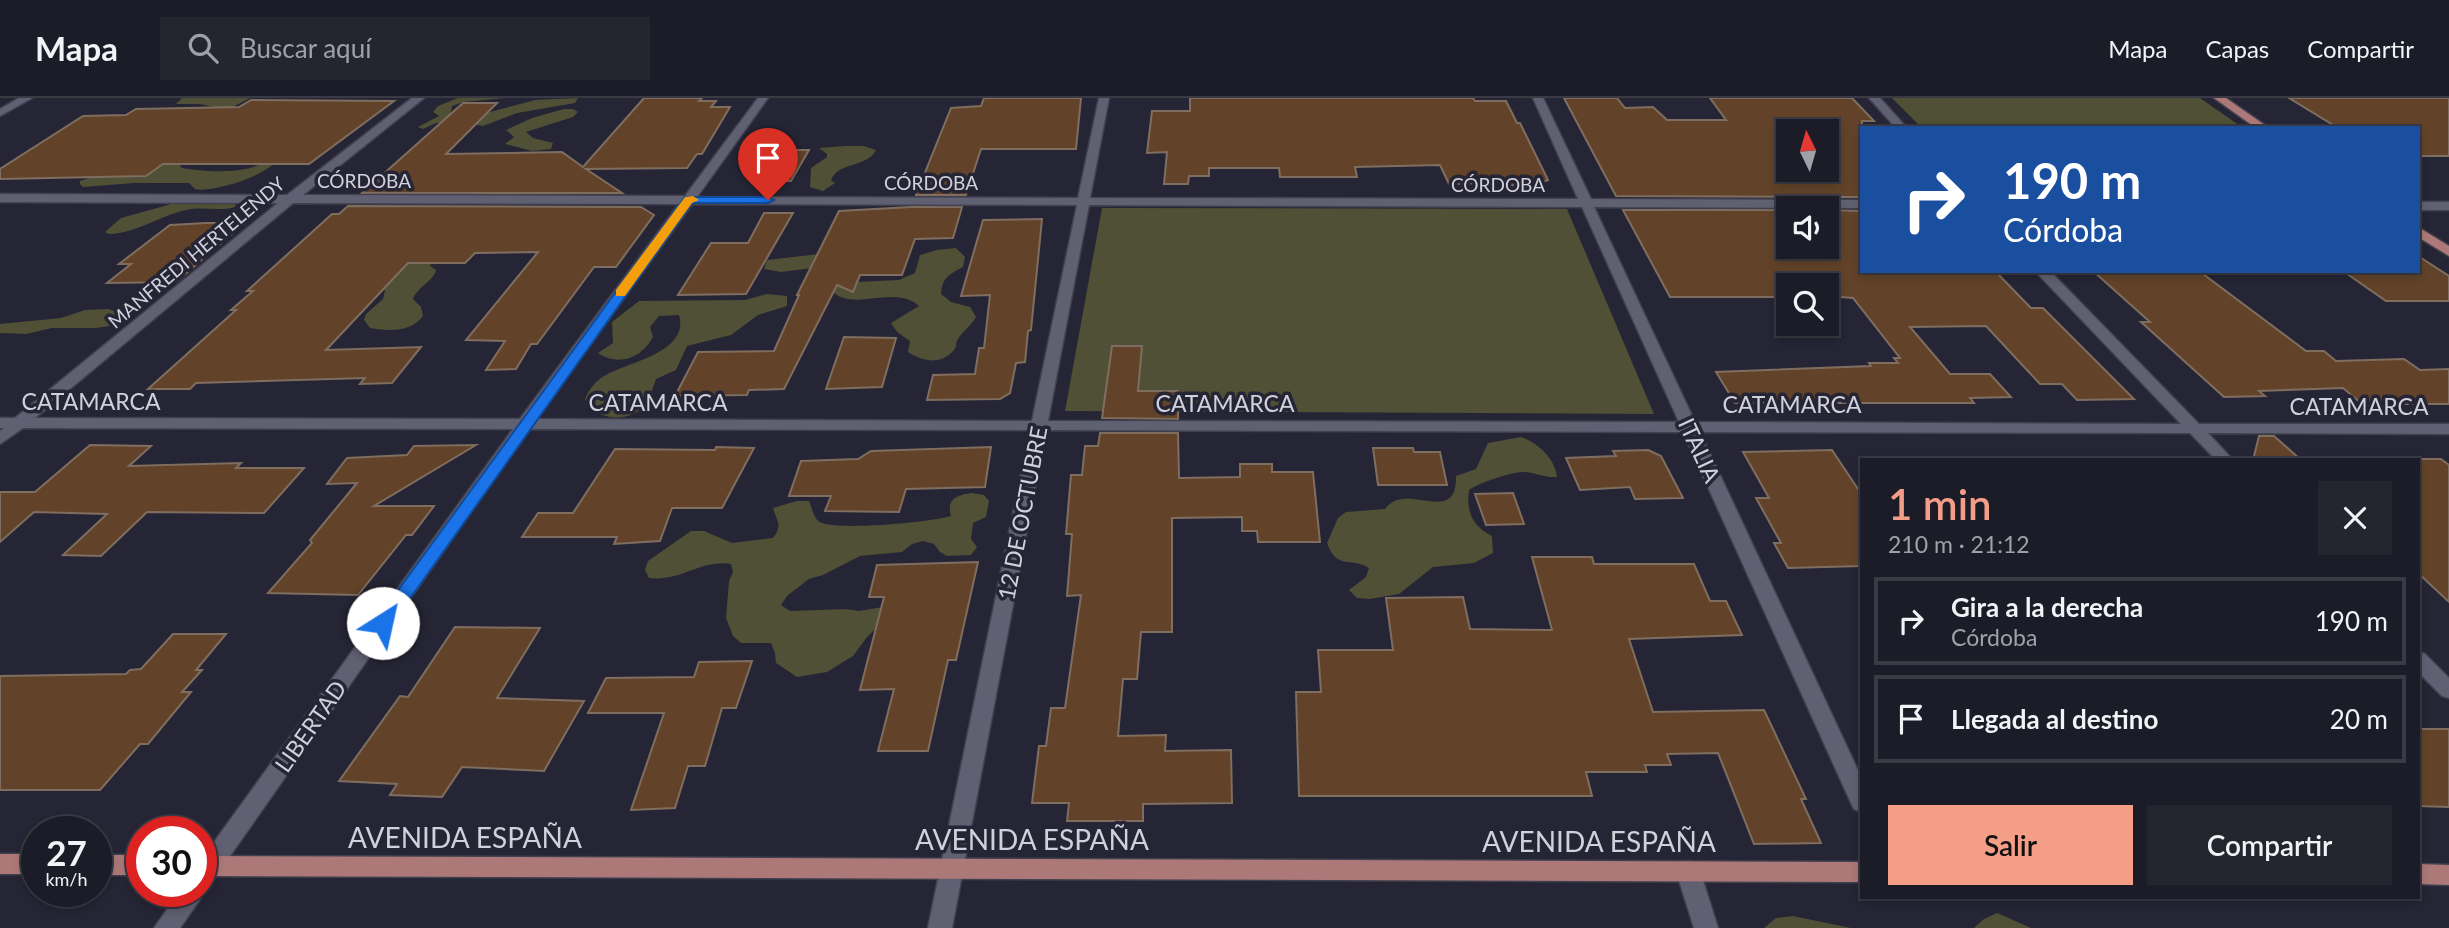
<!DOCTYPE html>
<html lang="es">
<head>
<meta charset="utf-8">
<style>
	body { margin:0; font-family:Lato,sans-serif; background:#252530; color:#f1f3f6; height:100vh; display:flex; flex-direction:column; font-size:26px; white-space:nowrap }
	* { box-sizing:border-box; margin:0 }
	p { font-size:23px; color:#a0a1a8 }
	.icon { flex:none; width:38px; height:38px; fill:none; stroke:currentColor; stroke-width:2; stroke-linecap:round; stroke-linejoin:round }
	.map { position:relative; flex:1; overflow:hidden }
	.sheet { position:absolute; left:1860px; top:360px; width:560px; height:441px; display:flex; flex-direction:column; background:#1c1c28; border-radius:0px; box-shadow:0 4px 10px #0003,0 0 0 2px #3a3a45 }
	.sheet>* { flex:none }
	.banner { position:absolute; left:1860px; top:28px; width:560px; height:147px; border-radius:0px; box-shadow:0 4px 10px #0003,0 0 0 2px #3a3a45; background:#1a4fa0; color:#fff; overflow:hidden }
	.needle { width:46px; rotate:355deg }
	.buttons { position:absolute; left:1776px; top:21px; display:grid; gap:14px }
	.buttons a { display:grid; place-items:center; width:63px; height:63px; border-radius:0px; background:#1c1c28; box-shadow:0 4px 10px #0003,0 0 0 2px #3a3a45; font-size:35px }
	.speed { position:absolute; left:21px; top:718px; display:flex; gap:14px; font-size:35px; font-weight:700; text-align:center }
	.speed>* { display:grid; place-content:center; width:91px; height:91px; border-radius:50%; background:#1c1c28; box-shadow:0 4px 10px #0003,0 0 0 2px #3a3a45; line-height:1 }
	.speed small { font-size:18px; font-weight:400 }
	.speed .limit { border:10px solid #d22; background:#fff; color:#111 }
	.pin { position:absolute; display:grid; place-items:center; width:60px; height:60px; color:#fff; margin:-72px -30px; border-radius:50% 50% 50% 0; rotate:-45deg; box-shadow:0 0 7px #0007 }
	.pin .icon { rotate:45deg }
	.me { position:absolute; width:77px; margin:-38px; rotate:35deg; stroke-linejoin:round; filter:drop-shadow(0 0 5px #0008) }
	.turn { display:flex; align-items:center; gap:24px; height:147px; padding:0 28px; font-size:32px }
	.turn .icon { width:91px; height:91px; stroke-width:2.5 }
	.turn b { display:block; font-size:49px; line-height:60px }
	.round { display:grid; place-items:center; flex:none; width:74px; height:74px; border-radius:0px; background:#252530 }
	.head { display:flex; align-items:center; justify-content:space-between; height:119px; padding:0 28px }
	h1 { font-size:42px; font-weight:600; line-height:52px; color:#f49e87 }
	.action { display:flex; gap:14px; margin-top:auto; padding:14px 28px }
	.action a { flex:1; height:80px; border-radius:0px; background:#f49e87; color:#111; font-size:28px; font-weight:600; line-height:80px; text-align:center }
	.action a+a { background:#252530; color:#f1f3f6 }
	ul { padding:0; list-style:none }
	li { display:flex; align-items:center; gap:21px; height:88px; margin:0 14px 10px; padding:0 14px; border:4px solid #3a3a45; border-radius:0px }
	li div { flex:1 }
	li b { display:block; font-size:26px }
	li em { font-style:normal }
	header { display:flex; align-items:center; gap:42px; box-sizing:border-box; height:98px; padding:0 35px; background:#1c1c28; border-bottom:2px solid #3a3a45 }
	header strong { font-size:33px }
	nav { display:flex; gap:38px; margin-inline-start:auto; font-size:24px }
	.search { width:490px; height:63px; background:#252530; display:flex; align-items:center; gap:18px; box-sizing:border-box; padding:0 24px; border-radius:0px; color:#a0a1a8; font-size:26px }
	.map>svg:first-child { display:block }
	.green { fill:#4f5036 }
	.building { fill:#624329; stroke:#7f6e60; stroke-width:2; fill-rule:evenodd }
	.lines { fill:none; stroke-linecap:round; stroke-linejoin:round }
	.minor-casing { stroke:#41404e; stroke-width:3 }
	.major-casing { stroke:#41404e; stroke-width:3 }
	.minor { fill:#606073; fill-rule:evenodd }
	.major { fill:#ac7978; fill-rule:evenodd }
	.route { fill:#1a73e8; stroke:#114b97; stroke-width:2 }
	.slow { fill:#f59e0b }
	.labels { text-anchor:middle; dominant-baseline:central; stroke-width:7; stroke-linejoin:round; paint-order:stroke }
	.far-street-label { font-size:19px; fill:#d1d1dc; stroke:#252535 }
	.street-label { font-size:23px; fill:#d1d1dc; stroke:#252535 }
	.near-street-label { font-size:28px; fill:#d1d1dc; stroke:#252535 }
</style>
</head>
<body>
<header>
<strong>Mapa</strong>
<div class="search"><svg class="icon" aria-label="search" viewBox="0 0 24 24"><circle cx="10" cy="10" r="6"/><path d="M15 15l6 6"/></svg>Buscar aquí</div>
<nav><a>Mapa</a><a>Capas</a><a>Compartir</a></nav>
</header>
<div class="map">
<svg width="2449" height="830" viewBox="0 0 2449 830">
	<rect width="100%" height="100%" fill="#252535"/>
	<g class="green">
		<path d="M182 0H250L227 12 200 6H176Z"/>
		<path d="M458 0H505L463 4 452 8 450 19H471L535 2 578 0 575 5 517 15 483 28 463 24 436 25 423 31 418 29 439 18 433 14 438 8Z"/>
		<path d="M1892 0H2200L2243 30H1922Z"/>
		<path d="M564 11H573L578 14 573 19 526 34 533 40 553 45 551 51 532 53 505 46 514 39 506 32 532 20Z"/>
		<path d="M845 48H864L876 52C867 70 839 63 831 82L835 85 823 93 810 89 811 70 827 59V56L819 50Z"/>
		<path d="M163 64 178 65 182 70C200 73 227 75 245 71 255 70 261 64 272 64L273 66C261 79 212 95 195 91L189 85H134L83 89 80 86V83L97 77 128 79Z"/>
		<path d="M230 103 236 105 235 109C219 114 203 108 186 112 159 118 137 135 109 136L105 134 121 120 175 105Z"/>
		<path d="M1102 110 1567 111 1654 316 1065 313Z"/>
		<path d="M956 150 965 159 963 169C949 176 942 180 941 196L951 204 970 209 976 219C971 228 962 234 958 241 954 248 958 246 954 252 941 268 922 263 908 254L910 243 897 234 891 225 919 208C894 186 854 214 833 194 828 188 824 176 820 169L781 174 764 171 767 162 828 155 856 184 899 182 915 175 920 157 937 152Z"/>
		<path d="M347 160 432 164 430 168 436 172C433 184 418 188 413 201L421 209 423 218C410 235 388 233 370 230L364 222 366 216 383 201 385 192Z"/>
		<path d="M767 196 787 198V208L758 217 731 237 687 248 676 272 656 281C653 289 650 301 645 307 629 326 595 323 585 301 590 290 595 283 606 277 628 264 690 254 679 217L659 218 650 229 653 239C642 260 618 269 598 255L613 245 612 224 639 203 745 202Z"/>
		<path d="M108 211 121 215 123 226 96 230H52L26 236 0 235V226L61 220 85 212Z"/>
		<path d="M1521 339C1538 345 1555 360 1557 379 1544 380 1534 374 1523 374 1512 374 1478 385 1469 392 1466 413 1472 428 1492 438L1493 455 1474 465 1433 469 1399 496 1370 501 1357 500 1349 492 1366 479 1369 470C1350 458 1337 473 1327 445L1338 420 1346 414 1385 411C1406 382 1457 430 1456 378L1476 371 1488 345Z"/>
		<path d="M972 395 984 397 989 403 986 419 973 425 971 441 977 449 971 457 947 458 940 454 934 446 923 443 912 446 902 454 860 458 823 477 809 481 787 498 781 507 790 513 846 511 859 513 901 506 867 539 853 558 827 574 797 579 776 565 775 555 771 545H741L733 538 726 520 729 483 733 474 731 466C701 461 681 484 649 480L645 472 648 463 691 433H704L732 445 773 440C783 427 777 424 773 410L797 403H809C812 410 813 418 818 423 831 434 932 424 951 418 946 401 957 397 972 395Z"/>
		<path d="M1997 815 2031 830H1974L1984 821Z"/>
		<path d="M1793 818 1851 830H1764L1776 820Z"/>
	</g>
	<g class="building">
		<path d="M644 0H702L699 3H716L711 9H730L702 56H697L687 70 586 71 622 95H362L463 5H497L446 56 562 54 583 69Z"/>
		<path d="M984 0H1081L1076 51H981L966 97H916L951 10 981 8Z"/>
		<path d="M1190 0H1473L1475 3H1506L1517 25H1520L1548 82 1534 88 1508 87V84L1449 86 1440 67 1355 69 1357 79H1280L1279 70H1209V78H1189L1188 86H1164L1167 54 1147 55 1152 13H1190Z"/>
		<path d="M1564 0H1617L1625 10 1653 9 1667 22H1726L1710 0H1852L1874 23H1862V99L1616 98ZM1788 33H1827V72H1788Z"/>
		<path d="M2289 0H2449V58H2418V30H2338Z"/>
		<path d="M251 2 394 3 309 66H163L146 78 0 81V71L83 18 126 17 136 11 239 9Z"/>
		<path d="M777 52H809L791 83H758Z"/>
		<path d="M348 108 641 109 654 117 616 169H594L537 246H531L516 271 486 272 505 243 466 242 538 154 475 155 465 165H408L326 252 421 249 392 285 360 286 365 280 196 285 190 291H148L236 212H231L253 193H247L332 116H339Z"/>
		<path d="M911 109H962L953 140 915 141 902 177H860L853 194 837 187 784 291 749 292 747 297 675 298 698 254 774 253 799 197H797L839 113Z"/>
		<path d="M1623 112H1788V149H1827V112L1862 113V173H1995L2031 210H2043L2134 301 2077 302 2062 286H2040L1986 228 1910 229 1950 276H1990L2011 299 1970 300 1974 305H1735L1716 274 1871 268 1869 265H1898L1894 260H1900L1853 200 1827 198V187H1788V199H1670Z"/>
		<path d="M764 115H793L746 196 678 197 711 145H748Z"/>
		<path d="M1042 121 1031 232 1028 233 1025 264 1016 265 1010 295 1000 301 927 302 933 277 975 276 979 250H984L990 197 961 198 983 122Z"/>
		<path d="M206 125H245L176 184 107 185 131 166H119L170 127Z"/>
		<path d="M2418 158 2449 178V203H2386L2343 173H2418Z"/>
		<path d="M2093 173H2199L2306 253H2324L2336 263 2404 261 2420 272 2449 271V306H2362L2343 290 2259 293 2265 298 2224 299 2141 224H2150Z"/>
		<path d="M844 239 896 240 882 289 826 291Z"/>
		<path d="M1112 248H1142L1138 293H1178V321L1102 320Z"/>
		<path d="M1100 335H1178L1179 380 1240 379V366H1272V374H1313L1320 444H1258L1257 433H1242V419L1172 420V534H1141L1137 581H1123L1118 638 1166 637 1165 653 1231 652 1232 705 1143 706V723H1067L1069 705H1032L1039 648H1046L1051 610H1065L1081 497 1067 498 1072 436H1066L1071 377H1082L1085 348H1098Z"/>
		<path d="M2259 338H2274L2301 362H2253Z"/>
		<path d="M90 347 151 348 129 368 241 365 236 370H304L264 415 147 414 101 458 63 457 107 416 34 414 0 444V394H35Z"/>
		<path d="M476 347 374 408H434L412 437H406L358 497 268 495 312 445 310 442 357 385 327 386 347 360 407 357 414 348Z"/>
		<path d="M716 349 754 350 722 410H672L660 443 614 446 617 439H522L538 415H573L615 351 715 352Z"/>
		<path d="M991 349 985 389 906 391 899 414 825 413 831 398H789L801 363 858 361 871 353Z"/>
		<path d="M1373 350H1413L1414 354H1440L1447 387H1378Z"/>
		<path d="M1648 352 1661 358 1683 400 1635 401 1630 389 1580 392 1566 360 1616 358 1613 353Z"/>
		<path d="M1832 352 1862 397V468L1788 470 1774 445H1781L1756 400H1769L1743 354Z"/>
		<path d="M2441 361 2449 367V504L2418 475V361Z"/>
		<path d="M1513 395 1524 426 1486 427 1475 396Z"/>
		<path d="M1532 459H1592L1594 466H1694L1710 503H1726L1742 537 1629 541 1653 614 1764 612 1806 701H1801L1821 745 1754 746 1718 655 1667 656 1671 667H1645L1647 674H1586L1592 698H1299L1296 594H1321L1318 552H1393L1386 500 1463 499 1470 531 1552 532Z"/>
		<path d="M978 464 956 562H948L928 653H878L894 591 860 592 884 499H869L877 467Z"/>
		<path d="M455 529 540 530 497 600 584 603 544 673 462 669 442 699 390 697 397 686 339 683 400 598 408 599Z"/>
		<path d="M173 536H226L196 572H202L182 594H191L148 646H140L100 692H0V578L126 576 130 572 141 571Z"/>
		<path d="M752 563 736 610H722L705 668H688L675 710 631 712 664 615H588L606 580 694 579 699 564Z"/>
		<path d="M2418 631H2449V709L2418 708Z"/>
	</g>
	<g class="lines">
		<defs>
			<g id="minor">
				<path d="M19 0H32L0 18V11Z"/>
				<path d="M412 0H424L303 97 685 98 758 0H768L697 99 1078 100 1099 0H1109L1090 100 1578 101 1533 0H1543L1591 101 1862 102V110L1594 109 1695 324 2181 326 2035 173H2050L2199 326H2449V336L2208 335 2233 362H2216L2190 335 1700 334 1862 681V714L1854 711 1851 705 1683 334 1046 332 952 830H928L1030 332 529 331 209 788 203 790 201 800 180 830H154L180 793H201V762L513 331 23 330 0 346V333L4 330H0V320H15L278 105 0 104V96L287 97ZM293 105 679 106 520 321 35 320ZM692 106 1077 107 1032 323 536 321ZM1089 107 1582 109 1679 324 1048 323Z"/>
				<path d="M1869 0H1880L1907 30H1896Z"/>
				<rect x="2418" y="104" width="31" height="8"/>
				<path d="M2418 554 2425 556 2449 580V600L2442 598 2418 574Z"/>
				<path d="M1688 763 1696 766 1700 773 1718 830H1694L1676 773 1680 766Z"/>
			</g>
			<g id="major">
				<path d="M2214 0H2226L2269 30H2256Z"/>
				<path d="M2418 129 2449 148V158L2418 139Z"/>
				<rect x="0" y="756" width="37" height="20"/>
				<rect x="96" y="757" width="46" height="20"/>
				<path d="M201 758 1862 764V784L201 778Z"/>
				<path d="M2418 766 2449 767V787L2418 786Z"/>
			</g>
		</defs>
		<use href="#minor" class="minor-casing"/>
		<use href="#major" class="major-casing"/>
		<use href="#minor" class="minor"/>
		<use href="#major" class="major"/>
	</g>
	<path class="route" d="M685 99H768L774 102 768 105H692L389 530H377L374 525 377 521Z"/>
	<path class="slow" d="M693 98 699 102 692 105 625 198H616V192L685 99Z"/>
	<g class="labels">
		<g class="far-street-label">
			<text x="364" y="82">CÓRDOBA</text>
			<text x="931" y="84">CÓRDOBA</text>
			<text x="1498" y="86">CÓRDOBA</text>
			<text transform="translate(196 154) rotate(-40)">MANFREDI HERTELENDY</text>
		</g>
		<g class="street-label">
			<text x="91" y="303">CATAMARCA</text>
			<text x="658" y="304">CATAMARCA</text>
			<text x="1225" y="305">CATAMARCA</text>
			<text x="1792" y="306">CATAMARCA</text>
			<text x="2359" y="308">CATAMARCA</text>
			<text transform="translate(1700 352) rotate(65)">ITALIA</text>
			<text transform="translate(1022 415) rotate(-79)">12 DE OCTUBRE</text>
			<text transform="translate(310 628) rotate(-55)">LIBERTAD</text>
		</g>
		<g class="near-street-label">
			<text x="465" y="739">AVENIDA ESPAÑA</text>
			<text x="1032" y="741">AVENIDA ESPAÑA</text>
			<text x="1599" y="743">AVENIDA ESPAÑA</text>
		</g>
	</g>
</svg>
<div class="buttons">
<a><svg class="needle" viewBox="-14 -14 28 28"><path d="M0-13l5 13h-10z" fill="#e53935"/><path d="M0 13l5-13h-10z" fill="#a0a1a8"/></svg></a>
<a><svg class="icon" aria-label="sound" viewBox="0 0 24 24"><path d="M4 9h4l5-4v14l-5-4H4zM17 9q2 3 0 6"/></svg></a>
<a><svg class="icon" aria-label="search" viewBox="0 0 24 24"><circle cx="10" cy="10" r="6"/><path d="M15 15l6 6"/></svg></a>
</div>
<div class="speed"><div>27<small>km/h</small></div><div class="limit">30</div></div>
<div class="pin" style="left:768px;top:102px;background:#d93025"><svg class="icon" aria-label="arrive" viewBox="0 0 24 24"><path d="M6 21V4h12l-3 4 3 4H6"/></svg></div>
<svg class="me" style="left:383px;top:525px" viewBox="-20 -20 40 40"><circle r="19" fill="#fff"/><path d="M0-13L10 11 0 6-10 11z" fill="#1a73e8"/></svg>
<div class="banner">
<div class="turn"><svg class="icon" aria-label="right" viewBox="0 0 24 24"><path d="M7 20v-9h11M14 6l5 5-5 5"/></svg><div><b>190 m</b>Córdoba</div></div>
</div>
<section class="sheet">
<div class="head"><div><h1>1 min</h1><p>210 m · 21:12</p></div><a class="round"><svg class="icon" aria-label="close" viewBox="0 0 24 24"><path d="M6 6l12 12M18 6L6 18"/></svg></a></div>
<ul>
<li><svg class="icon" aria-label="right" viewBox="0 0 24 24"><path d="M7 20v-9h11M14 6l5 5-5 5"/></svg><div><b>Gira a la derecha</b><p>Córdoba</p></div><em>190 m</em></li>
<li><svg class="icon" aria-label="arrive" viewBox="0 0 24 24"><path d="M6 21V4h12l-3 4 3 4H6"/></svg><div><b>Llegada al destino</b></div><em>20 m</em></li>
</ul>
<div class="action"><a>Salir</a><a>Compartir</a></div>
</section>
</div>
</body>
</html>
